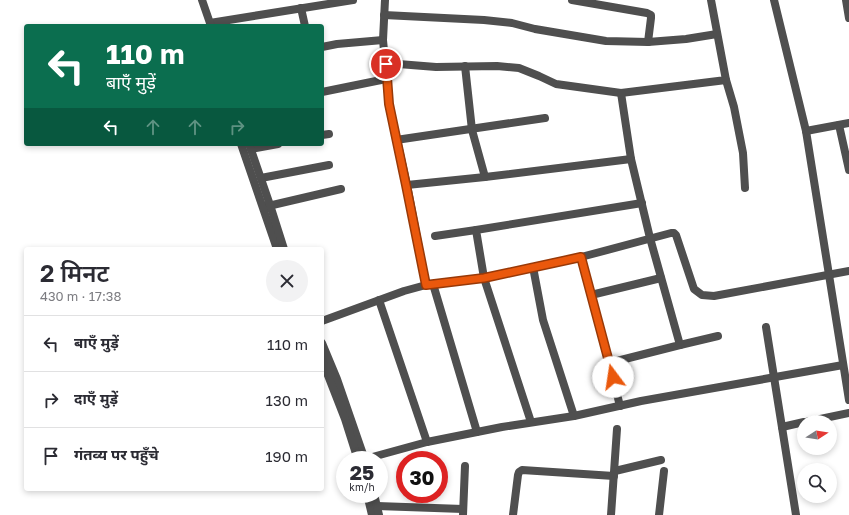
<!DOCTYPE html>
<html lang="hi">
<head>
<meta charset="utf-8">
<style>
	body { margin:0; font-family:"Golos Text","Noto Sans Devanagari",sans-serif; background:#f2f2f3; color:#2b2b33; height:100vh; display:flex; flex-direction:column; font-size:15px; white-space:nowrap }
	* { box-sizing:border-box; margin:0 }
	p { font-size:13px; color:#7c7c81 }
	.icon { flex:none; width:22px; height:22px; fill:none; stroke:currentColor; stroke-width:2; stroke-linecap:round; stroke-linejoin:round }
	.map { position:relative; flex:1; overflow:hidden }
	.details { position:absolute; left:24px; top:247px; width:300px; height:244px; display:flex; flex-direction:column; background:#fff; border-radius:4px; box-shadow:0 2px 6px #0003 }
	.details>* { flex:none }
	.hud { position:absolute; left:24px; top:24px; width:300px; height:122px; border-radius:4px; box-shadow:0 2px 6px #0003; background:#0b6e4f; color:#fff; overflow:hidden }
	.needle { width:26px; rotate:78deg }
	.fabs { position:absolute; left:797px; top:415px; display:grid; gap:8px }
	.fabs a { display:grid; place-items:center; width:40px; height:40px; border-radius:50%; background:#fff; box-shadow:0 2px 6px #0003; font-size:20px }
	.speed { position:absolute; left:336px; top:451px; display:flex; gap:8px; font-size:20px; font-weight:700; text-align:center }
	.speed>* { display:grid; place-content:center; width:52px; height:52px; border-radius:50%; background:#fff; box-shadow:0 2px 6px #0003; line-height:1 }
	.speed small { font-size:10px; font-weight:400 }
	.speed .limit { border:6px solid #d22; background:#fff; color:#111 }
	.pin { position:absolute; display:grid; place-items:center; width:34px; height:34px; color:#fff; margin:-17px; border:2px solid #fff; border-radius:50%; box-shadow:0 1px 4px #0007 }
	.me { position:absolute; width:44px; margin:-22px; rotate:346deg; stroke-linejoin:round; filter:drop-shadow(0 0 3px #0008) }
	.turn { display:flex; align-items:center; gap:14px; height:84px; padding:0 16px; font-size:18px }
	.turn .icon { width:52px; height:52px; stroke-width:2.5 }
	.turn b { display:block; font-size:28px; line-height:34px }
	.lanes { display:flex; align-items:center; height:38px; padding:0 16px; background:#0003; justify-content:center; gap:20px; direction:ltr }
	.lanes .off { opacity:.35 }
	.round { display:grid; place-items:center; flex:none; width:42px; height:42px; border-radius:21px; background:#f2f2f3 }
	.head { display:flex; align-items:center; justify-content:space-between; height:68px; padding:0 16px }
	h1 { font-size:24px; font-weight:600; line-height:30px }
	ul { padding:0; list-style:none }
	li { display:flex; align-items:center; gap:12px; height:56px; padding:0 16px; border-top:1px solid #e1e1e2 }
	li div { flex:1 }
	li b { display:block; font-size:15px }
	li em { font-style:normal }
	.map>svg:first-child { display:block }
	.lines { fill:none; stroke-linecap:round; stroke-linejoin:round }
	.minor { stroke:#4f4f4f; stroke-width:8 }
	.tertiary { stroke:#4f4f4f; stroke-width:8 }
	.route-casing { stroke:#983908; stroke-width:10 }
	.route { stroke:#ea580c; stroke-width:7 }
</style>
</head>
<body>
<div class="map">
<svg width="849" height="515" viewBox="0 0 849 515">
	<rect width="100%" height="100%" fill="#fff"/>
	<g class="lines">
		<g class="minor">
			<path d="M385 0 383 40 389 104 407 185 426 285"/>
			<path d="M572 0 647 13 651 15V18L648 42"/>
			<path d="M774 0 806 131 849 400"/>
			<path d="M846 0 849 18"/>
			<path d="M301 8 305 26"/>
			<path d="M384 15 484 20 512 23 535 29 606 41 648 42 686 39 717 34"/>
			<path d="M210 23 353 0"/>
			<path d="M322 47 337 44 383 40"/>
			<path d="M386 63 436 67 497 66 519 68 539 76 556 84 621 93 726 80 711 0"/>
			<path d="M465 66 472 130 485 177"/>
			<path d="M726 80 734 107 743 153 745 188"/>
			<path d="M322 92 386 79"/>
			<path d="M839 125 849 170"/>
			<path d="M806 131 849 123"/>
			<path d="M322 135 329 134"/>
			<path d="M396 140 545 118"/>
			<path d="M251 149 278 144"/>
			<path d="M261 178 329 165"/>
			<path d="M407 185 485 177 631 159"/>
			<path d="M264 207 341 189"/>
			<path d="M435 236 476 230"/>
			<path d="M581 257 609 363"/>
			<path d="M533 267 543 320 574 416"/>
			<path d="M433 284 477 432"/>
			<path d="M591 295 661 278"/>
			<path d="M379 300 427 442"/>
			<path d="M322 321 404 291 426 285 484 278 581 257 671 233H674L676 235 694 289 702 295 714 296 849 271"/>
			<path d="M766 327 796 515"/>
			<path d="M680 345 718 336"/>
			<path d="M620 406 609 363 680 345 650 238 631 159 621 93"/>
			<path d="M531 422 484 278 476 230 642 203"/>
			<path d="M806 422 849 413"/>
			<path d="M782 427 804 422"/>
			<path d="M365 459 427 442 502 427 574 416 641 401 843 365"/>
			<path d="M615 471 661 460"/>
			<path d="M377 506 463 509"/>
			<path d="M463 515 465 466"/>
			<path d="M513 515 518 475 519 472 522 470 614 476"/>
			<path d="M611 515 617 429"/>
			<path d="M659 515 664 471"/>
		</g>
		<g class="tertiary">
			<path d="M202 0 211 26"/>
			<path d="M241 144 277 249"/>
			<path d="M249 144 270 205 284 249"/>
			<path d="M322 343 337 379 365 460"/>
			<path d="M322 360 345 419 358 460"/>
			<path d="M367 494 372 515"/>
			<path d="M374 494 379 515"/>
		</g>
	</g>
	<g class="lines">
		<defs>
			<path id="route" d="M386 64 389 104 406 185 426 285 484 278 581 257 613 377"/>
		</defs>
		<use href="#route" class="route-casing"/>
		<use href="#route" class="route"/>
	</g>
</svg>
<div class="fabs">
<a><svg class="needle" viewBox="-14 -14 28 28"><path d="M0-13l5 13h-10z" fill="#e53935"/><path d="M0 13l5-13h-10z" fill="#7c7c81"/></svg></a>
<a><svg class="icon" aria-label="search" viewBox="0 0 24 24"><circle cx="10" cy="10" r="6"/><path d="M15 15l6 6"/></svg></a>
</div>
<div class="speed"><div>25<small>km/h</small></div><div class="limit">30</div></div>
<div class="pin" style="left:386px;top:64px;background:#d93025"><svg class="icon" aria-label="arrive" viewBox="0 0 24 24"><path d="M6 21V4h12l-3 4 3 4H6"/></svg></div>
<svg class="me" style="left:613px;top:377px" viewBox="-20 -20 40 40"><circle r="19" fill="#fff"/><path d="M0-13L10 11 0 6-10 11z" fill="#ea580c"/></svg>
<div class="hud">
<div class="turn"><svg class="icon" aria-label="left" viewBox="0 0 24 24"><path d="M17 20v-9H6M10 6l-5 5 5 5"/></svg><div><b>110 m</b>बाएँ मुड़ें</div></div>
<div class="lanes"><svg class="icon" aria-label="left" viewBox="0 0 24 24"><path d="M17 20v-9H6M10 6l-5 5 5 5"/></svg><svg class="icon off" aria-label="ahead" viewBox="0 0 24 24"><path d="M12 20V5M6 11l6-6 6 6"/></svg><svg class="icon off" aria-label="ahead" viewBox="0 0 24 24"><path d="M12 20V5M6 11l6-6 6 6"/></svg><svg class="icon off" aria-label="right" viewBox="0 0 24 24"><path d="M7 20v-9h11M14 6l5 5-5 5"/></svg></div>
</div>
<section class="details">
<div class="head"><div><h1>2 मिनट</h1><p>430 m · 17:38</p></div><a class="round"><svg class="icon" aria-label="close" viewBox="0 0 24 24"><path d="M6 6l12 12M18 6L6 18"/></svg></a></div>
<ul>
<li><svg class="icon" aria-label="left" viewBox="0 0 24 24"><path d="M17 20v-9H6M10 6l-5 5 5 5"/></svg><div><b>बाएँ मुड़ें</b></div><em>110 m</em></li>
<li><svg class="icon" aria-label="right" viewBox="0 0 24 24"><path d="M7 20v-9h11M14 6l5 5-5 5"/></svg><div><b>दाएँ मुड़ें</b></div><em>130 m</em></li>
<li><svg class="icon" aria-label="arrive" viewBox="0 0 24 24"><path d="M6 21V4h12l-3 4 3 4H6"/></svg><div><b>गंतव्य पर पहुँचे</b></div><em>190 m</em></li>
</ul>
</section>
</div>
</body>
</html>
